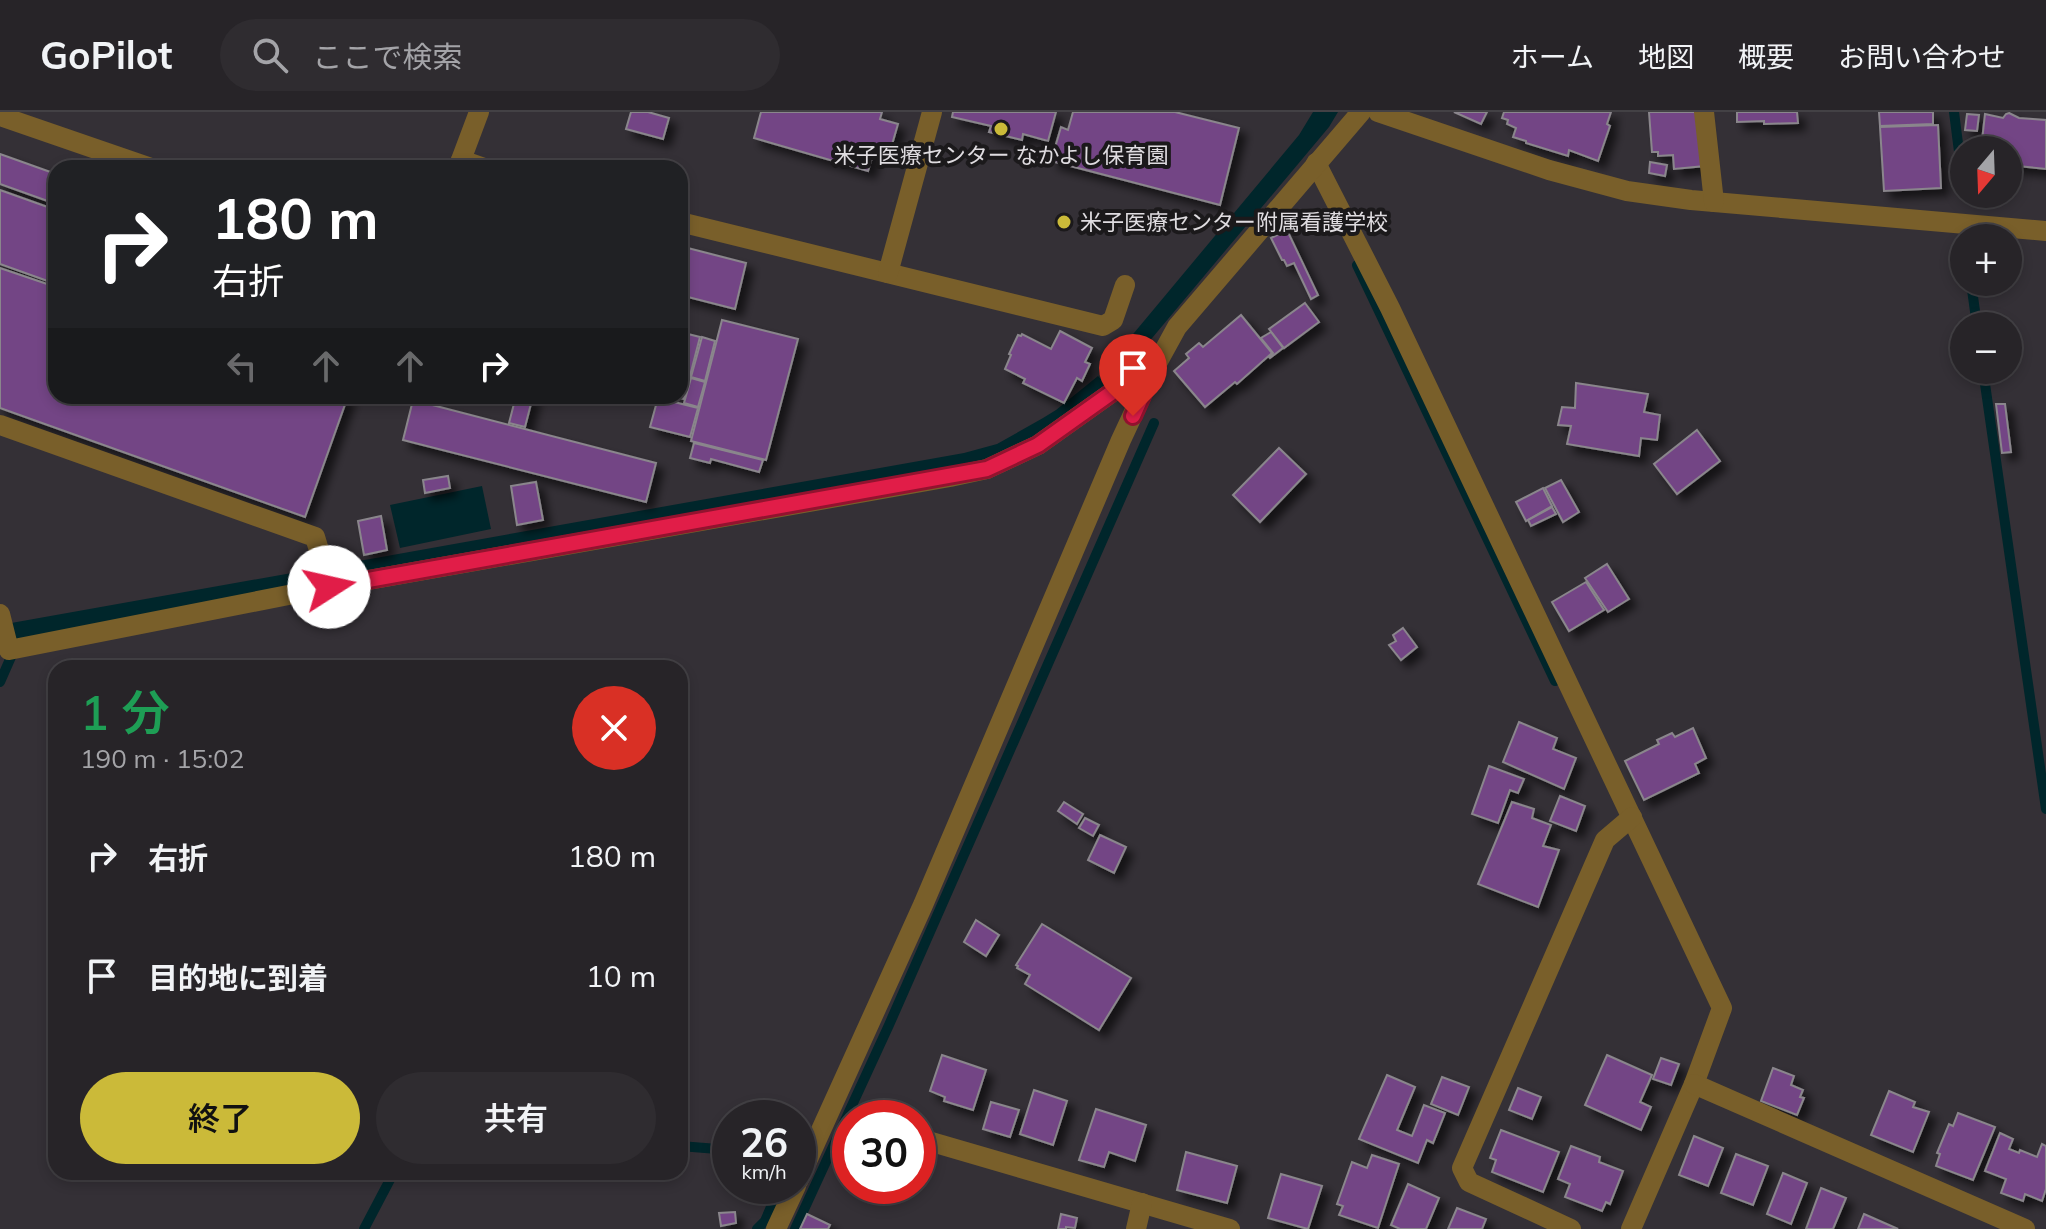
<!DOCTYPE html>
<html lang="ja">
<head>
<meta charset="utf-8">
<style>
	body { margin:0; font-family:Mulish,"Noto Sans JP",sans-serif; background:#2f2c30; color:#f1f3f6; height:100vh; display:flex; flex-direction:column; font-size:30px; white-space:nowrap }
	* { box-sizing:border-box; margin:0 }
	p { font-size:26px; color:#a4a4a8 }
	.icon { flex:none; width:44px; height:44px; fill:none; stroke:currentColor; stroke-width:2; stroke-linecap:round; stroke-linejoin:round }
	.map { position:relative; flex:1; overflow:hidden }
	.details { position:absolute; left:48px; top:548px; width:640px; height:520px; display:flex; flex-direction:column; background:#272428; border-radius:24px; box-shadow:0 4px 12px #0003,0 0 0 2px #434145 }
	.details>* { flex:none }
	.banner { position:absolute; left:48px; top:48px; width:640px; height:244px; border-radius:24px; box-shadow:0 4px 12px #0003,0 0 0 2px #434145; background:#202124; color:#fff; overflow:hidden }
	.needle { width:52px; rotate:199deg }
	.buttons { position:absolute; left:1950px; top:24px; display:grid; gap:16px }
	.buttons a { display:grid; place-items:center; width:72px; height:72px; border-radius:50%; background:#272428; box-shadow:0 4px 12px #0003,0 0 0 2px #434145; font-size:40px }
	.speed { position:absolute; left:712px; top:988px; display:flex; gap:16px; font-size:40px; font-weight:700; text-align:center }
	.speed>* { display:grid; place-content:center; width:104px; height:104px; border-radius:50%; background:#272428; box-shadow:0 4px 12px #0003,0 0 0 2px #434145; line-height:1 }
	.speed small { font-size:20px; font-weight:400 }
	.speed .limit { border:12px solid #d22; background:#fff; color:#111 }
	.pin { position:absolute; display:grid; place-items:center; width:68px; height:68px; color:#fff; margin:-82px -34px; border-radius:50% 50% 50% 0; rotate:-45deg; box-shadow:0 0 8px #0007 }
	.pin .icon { rotate:45deg }
	.me { position:absolute; width:88px; margin:-44px; rotate:80deg; stroke-linejoin:round; filter:drop-shadow(0 0 6px #0008) }
	.turn { display:flex; align-items:center; gap:28px; height:168px; padding:0 32px; font-size:36px }
	.turn .icon { width:104px; height:104px; stroke-width:2.5 }
	.turn b { display:block; font-size:56px; line-height:68px }
	.lanes { display:flex; align-items:center; height:76px; padding:0 32px; background:#0003; justify-content:center; gap:40px; direction:ltr }
	.lanes .off { opacity:.35 }
	.round { display:grid; place-items:center; flex:none; width:84px; height:84px; border-radius:42px; background:#2f2c30 }
	.overview { display:flex; align-items:center; justify-content:space-between; height:136px; padding:0 32px }
	h1 { font-size:48px; font-weight:600; line-height:60px; color:#1e9e55 }
	.primary-button { display:flex; gap:16px; margin-top:auto; padding:16px 32px }
	.primary-button a { flex:1; height:92px; border-radius:48px; background:#cbba39; color:#111; font-size:32px; font-weight:600; line-height:92px; text-align:center }
	.primary-button a+a { background:#2f2c30; color:#f1f3f6 }
	ul { padding:0; list-style:none }
	li { display:flex; align-items:center; gap:24px; height:120px; padding:0 32px }
	li div { flex:1 }
	li b { display:block; font-size:30px }
	li em { font-style:normal }
	header { display:flex; align-items:center; gap:48px; box-sizing:border-box; height:112px; padding:0 40px; background:#272428; border-bottom:2px solid #434145 }
	header strong { font-size:38px }
	nav { display:flex; gap:44px; margin-inline-start:auto; font-size:28px }
	.search { width:560px; height:72px; background:#2f2c30; display:flex; align-items:center; gap:20px; box-sizing:border-box; padding:0 28px; border-radius:44px; color:#a4a4a8; font-size:30px }
	.map>svg:first-child { display:block }
	.water { fill:#00262b }
	.lines { fill:none; stroke-linecap:round; stroke-linejoin:round }
	.stream { stroke:#00262b; stroke-width:10 }
	.building { fill:#734585; stroke:#8a868c; stroke-width:2; filter:url(#shadow) }
	.minor { stroke:#795f2a; stroke-width:20 }
	.route-casing { stroke:#92132f; stroke-width:20 }
	.route { stroke:#e11d48; stroke-width:14 }
	.poi-dot { fill:#cbba39; stroke:#1b191b; stroke-width:3 }
	.labels { text-anchor:middle; dominant-baseline:central; stroke-width:8; stroke-linejoin:round; paint-order:stroke }
	.poi-label { font-size:22px; fill:#dfdce0; stroke:#1b191b }
</style>
</head>
<body>
<header>
<strong>GoPilot</strong>
<div class="search"><svg class="icon" aria-label="search" viewBox="0 0 24 24"><circle cx="10" cy="10" r="6"/><path d="M15 15l6 6"/></svg>ここで検索</div>
<nav><a>ホーム</a><a>地図</a><a>概要</a><a>お問い合わせ</a></nav>
</header>
<div class="map">
<svg width="2046" height="1117" viewBox="0 0 2046 1117">
	<defs>
		<filter id="shadow"><feDropShadow dx="7" dy="7" stdDeviation="4" flood-color="#0009"/></filter>
	</defs>
	<rect width="100%" height="100%" fill="#343036"/>
	<g class="water">
		<path d="M1313 0H1338L1329 15 1132 250 1119 239 1299 23Z"/>
		<path d="M1098 264 1107 274 1062 310 980 353 0 532V513L964 341 997 332 1043 306 1056 298Z"/>
		<path d="M482 374 491 417 400 436 390 393Z"/>
	</g>
	<g class="lines">
		<g class="stream">
			<path d="M1954 0 1964 79"/>
			<path d="M1357 153 1555 569"/>
			<path d="M1971 170 1977 214"/>
			<path d="M1983 258 2046 697"/>
			<path d="M0 570 11 545"/>
			<path d="M680 1034 730 1038"/>
			<path d="M364 1117 394 1060"/>
			<path d="M757 1117 765 1109 780 1074"/>
			<path d="M795 1117 889 913 1154 311"/>
		</g>
	</g>
	<g class="building">
		<path d="M631 0H648L669 6 663 27 626 17Z"/>
		<path d="M761 0H882L880 7 898 12 891 36 876 32 868 59 754 26Z"/>
		<path d="M953 0H1056L1048 29 1023 22 1022 28 989 20 991 14 952 5Z"/>
		<path d="M1073 0H1175L1239 16 1220 93 1051 49 1061 15 1068 18Z"/>
		<path d="M1454 0H1487L1481 12Z"/>
		<path d="M1504 0H1611L1607 12 1610 14 1598 49 1569 38 1568 44 1526 31V29L1513 25 1516 16 1507 12 1508 8 1502 6Z"/>
		<path d="M1649 0H1700L1705 54 1674 57 1673 43 1658 44V40H1652Z"/>
		<path d="M1737 0H1797L1798 11 1764 12V9L1737 10Z"/>
		<path d="M1879 0H1933V12L1880 14Z"/>
		<path d="M2009 1 2019 6 2046 8V57L2008 53V38H1981L1985 2 2003 6 2006 2Z"/>
		<path d="M1967 2 1979 3 1977 19 1965 18Z"/>
		<path d="M1938 13 1941 76 1884 79 1880 15Z"/>
		<path d="M0 42 56 62V92L0 72Z"/>
		<path d="M1650 50 1667 53 1665 64 1649 61Z"/>
		<path d="M0 78 56 98V172L0 152Z"/>
		<path d="M1287 118 1318 183 1311 187 1294 151 1287 154 1284 148H1282L1271 126Z"/>
		<path d="M680 134 746 151 735 197 680 183Z"/>
		<path d="M0 156 56 175V284H348L305 405 0 296Z"/>
		<path d="M1305 191 1319 210 1284 236 1269 217Z"/>
		<path d="M1241 203 1272 241 1237 272 1235 270 1205 295 1174 259 1189 246 1186 242 1199 231 1203 235Z"/>
		<path d="M722 208 798 227 766 348 691 329Z"/>
		<path d="M1060 219 1092 236 1085 250 1090 252 1082 269 1077 266 1064 291 1023 271 1025 267 1005 257 1011 243 1009 242 1018 223 1021 224 1022 222 1051 237Z"/>
		<path d="M680 220 700 225 684 287 671 284H680Z"/>
		<path d="M1271 220 1283 236 1270 246 1269 245 1273 241 1261 226Z"/>
		<path d="M702 225 715 229 705 269 691 265Z"/>
		<path d="M691 266 705 270 698 295 684 291Z"/>
		<path d="M1576 271 1648 282 1644 300 1660 303 1657 328 1641 326 1639 344 1567 332 1571 314 1558 313 1562 295 1575 296Z"/>
		<path d="M516 284H533L525 315 509 311Z"/>
		<path d="M658 286 698 296 690 325 650 315Z"/>
		<path d="M413 288 656 351 646 390 403 328Z"/>
		<path d="M1996 292H2005L2011 340 2002 341Z"/>
		<path d="M1697 318 1720 349 1677 382 1654 352Z"/>
		<path d="M694 331 763 348 759 360 711 347 710 351 690 346Z"/>
		<path d="M1279 336 1306 362 1260 410 1233 383Z"/>
		<path d="M448 364 450 376 425 381 423 368Z"/>
		<path d="M1561 368 1579 400 1563 410 1545 376Z"/>
		<path d="M536 370 543 408 517 413 511 374Z"/>
		<path d="M1543 376 1552 394 1526 409 1516 390Z"/>
		<path d="M1552 395 1556 402 1531 414 1528 408Z"/>
		<path d="M381 404 387 438 364 443 358 409Z"/>
		<path d="M1607 452 1629 487 1608 500 1585 466Z"/>
		<path d="M1586 470 1604 498 1569 519 1552 490Z"/>
		<path d="M1403 516 1417 535 1401 548 1389 533 1396 529 1393 523Z"/>
		<path d="M1519 610 1557 626 1553 637 1576 646 1564 677 1503 650Z"/>
		<path d="M1693 616 1706 646 1695 652 1699 661 1644 688 1625 649 1659 632 1657 628 1672 621 1675 625Z"/>
		<path d="M1489 654 1524 667 1518 681 1510 678 1498 711 1472 702Z"/>
		<path d="M1560 684 1585 694 1576 719 1550 709Z"/>
		<path d="M1064 690 1083 702 1077 712 1058 699Z"/>
		<path d="M1512 690 1534 697 1532 706 1551 713 1543 734 1559 738 1538 795 1478 772Z"/>
		<path d="M1085 706 1099 713 1093 724 1079 716Z"/>
		<path d="M1100 723 1126 735 1114 761 1088 748Z"/>
		<path d="M976 808 999 823 986 844 964 830Z"/>
		<path d="M1042 812 1131 866 1099 918 1025 872 1030 863 1017 856 1018 854 1016 853Z"/>
		<path d="M942 943 986 958 973 998 944 989 945 985 930 979Z"/>
		<path d="M1607 943 1652 963 1640 990 1651 995 1641 1018 1585 993Z"/>
		<path d="M1661 946 1679 952 1671 973 1653 967Z"/>
		<path d="M1773 956 1794 964 1791 973 1803 978 1800 985 1804 986 1797 1003 1761 989Z"/>
		<path d="M1387 963 1415 975 1397 1018 1412 1024 1424 993 1445 1001 1433 1031 1427 1028 1418 1051 1359 1027Z"/>
		<path d="M1442 965 1469 975 1458 1003 1431 992Z"/>
		<path d="M1518 976 1541 985 1532 1007 1509 998Z"/>
		<path d="M1034 978 1067 989 1053 1033 1020 1022Z"/>
		<path d="M1889 979 1915 990 1913 995 1929 1000 1913 1040 1871 1023Z"/>
		<path d="M991 990 1019 998 1010 1025 983 1017Z"/>
		<path d="M1096 997 1146 1013 1135 1049 1109 1040 1104 1055 1079 1048Z"/>
		<path d="M1958 1001 1995 1015 1973 1068 1936 1054 1940 1042 1937 1041 1949 1012 1953 1014Z"/>
		<path d="M1501 1018 1559 1040 1543 1080 1492 1060 1496 1048 1490 1046Z"/>
		<path d="M2000 1021 2013 1027 2009 1037 2019 1041 2020 1038 2037 1045 2042 1032 2046 1034V1077L2042 1089 2025 1082 2023 1089 2001 1081 2006 1067 1985 1059Z"/>
		<path d="M1694 1024 1723 1036 1708 1074 1679 1063Z"/>
		<path d="M1571 1034 1600 1045 1599 1050 1623 1059 1610 1092 1606 1090 1602 1099 1565 1085 1570 1072 1558 1067Z"/>
		<path d="M1186 1040 1237 1054 1227 1091 1177 1078Z"/>
		<path d="M1736 1042 1768 1054 1753 1093 1721 1081Z"/>
		<path d="M1372 1043 1399 1052 1378 1116 1339 1103 1343 1094 1337 1092 1352 1050 1367 1056Z"/>
		<path d="M1783 1061 1807 1071 1791 1112 1767 1102Z"/>
		<path d="M1281 1062 1322 1074 1308 1117 1268 1106Z"/>
		<path d="M1408 1072 1439 1086 1426 1117H1400L1391 1113Z"/>
		<path d="M1821 1076 1846 1086 1833 1117H1806Z"/>
		<path d="M1457 1096 1486 1107 1482 1117H1448Z"/>
		<path d="M735 1100 736 1111 721 1114 719 1101Z"/>
		<path d="M807 1102 830 1113 828 1117H800Z"/>
		<path d="M1061 1102 1077 1106 1075 1116 1066 1115V1117H1058Z"/>
		<path d="M1864 1102 1898 1117H1858Z"/>
	</g>
	<g class="lines">
		<g class="minor">
			<path d="M1378 0 1549 58 1627 79 1691 88 2046 119"/>
			<path d="M1704 0 1714 90"/>
			<path d="M0 4 151 56"/>
			<path d="M461 48 484 56"/>
			<path d="M1316 51 1390 196 1722 896 1694 972 1631 1117"/>
			<path d="M458 56 479 0"/>
			<path d="M680 110 1103 214 1113 208 1125 173"/>
			<path d="M888 161 932 0"/>
			<path d="M0 313 315 425 335 491"/>
			<path d="M0 502 9 538 329 475 950 365 987 357 1038 333 1142 259 1155 255"/>
			<path d="M1694 972 2025 1117"/>
			<path d="M918 1026 1230 1117"/>
			<path d="M798 1069 923 793 1121 328 1155 255 1177 215 1361 0"/>
			<path d="M776 1117 796 1074"/>
			<path d="M1136 1117 1142 1091"/>
			<path d="M1571 1117 1469 1070 1462 1056 1605 728 1632 705"/>
		</g>
	</g>
	<g class="lines">
		<defs>
			<path id="route" d="M329 475 987 357 1038 333 1142 259 1155 255 1133 304"/>
		</defs>
		<use href="#route" class="route-casing"/>
		<use href="#route" class="route"/>
	</g>
	<g class="poi-dot">
		<circle cx="1001" cy="17" r="8"/>
		<circle cx="1064" cy="110" r="8"/>
	</g>
	<g class="labels">
		<g class="poi-label">
			<text x="1001" y="43">米子医療センター なかよし保育園</text>
			<text x="1080" y="110" text-anchor="start">米子医療センター附属看護学校</text>
		</g>
	</g>
</svg>
<div class="buttons">
<a><svg class="needle" viewBox="-14 -14 28 28"><path d="M0-13l5 13h-10z" fill="#e53935"/><path d="M0 13l5-13h-10z" fill="#a4a4a8"/></svg></a>
<a>+</a>
<a>−</a>
</div>
<div class="speed"><div>26<small>km/h</small></div><div class="limit">30</div></div>
<div class="pin" style="left:1133px;top:304px;background:#d93025"><svg class="icon" aria-label="arrive" viewBox="0 0 24 24"><path d="M6 21V4h12l-3 4 3 4H6"/></svg></div>
<svg class="me" style="left:329px;top:475px" viewBox="-20 -20 40 40"><circle r="19" fill="#fff"/><path d="M0-13L10 11 0 6-10 11z" fill="#e11d48"/></svg>
<div class="banner">
<div class="turn"><svg class="icon" aria-label="right" viewBox="0 0 24 24"><path d="M7 20v-9h11M14 6l5 5-5 5"/></svg><div><b>180 m</b>右折</div></div>
<div class="lanes"><svg class="icon off" aria-label="left" viewBox="0 0 24 24"><path d="M17 20v-9H6M10 6l-5 5 5 5"/></svg><svg class="icon off" aria-label="ahead" viewBox="0 0 24 24"><path d="M12 20V5M6 11l6-6 6 6"/></svg><svg class="icon off" aria-label="ahead" viewBox="0 0 24 24"><path d="M12 20V5M6 11l6-6 6 6"/></svg><svg class="icon" aria-label="right" viewBox="0 0 24 24"><path d="M7 20v-9h11M14 6l5 5-5 5"/></svg></div>
</div>
<section class="details">
<div class="overview"><div><h1>1 分</h1><p>190 m · 15:02</p></div><a class="round" style="background:#d93025;color:#fff"><svg class="icon" aria-label="close" viewBox="0 0 24 24"><path d="M6 6l12 12M18 6L6 18"/></svg></a></div>
<ul>
<li><svg class="icon" aria-label="right" viewBox="0 0 24 24"><path d="M7 20v-9h11M14 6l5 5-5 5"/></svg><div><b>右折</b></div><em>180 m</em></li>
<li><svg class="icon" aria-label="arrive" viewBox="0 0 24 24"><path d="M6 21V4h12l-3 4 3 4H6"/></svg><div><b>目的地に到着</b></div><em>10 m</em></li>
</ul>
<div class="primary-button"><a>終了</a><a>共有</a></div>
</section>
</div>
</body>
</html>
